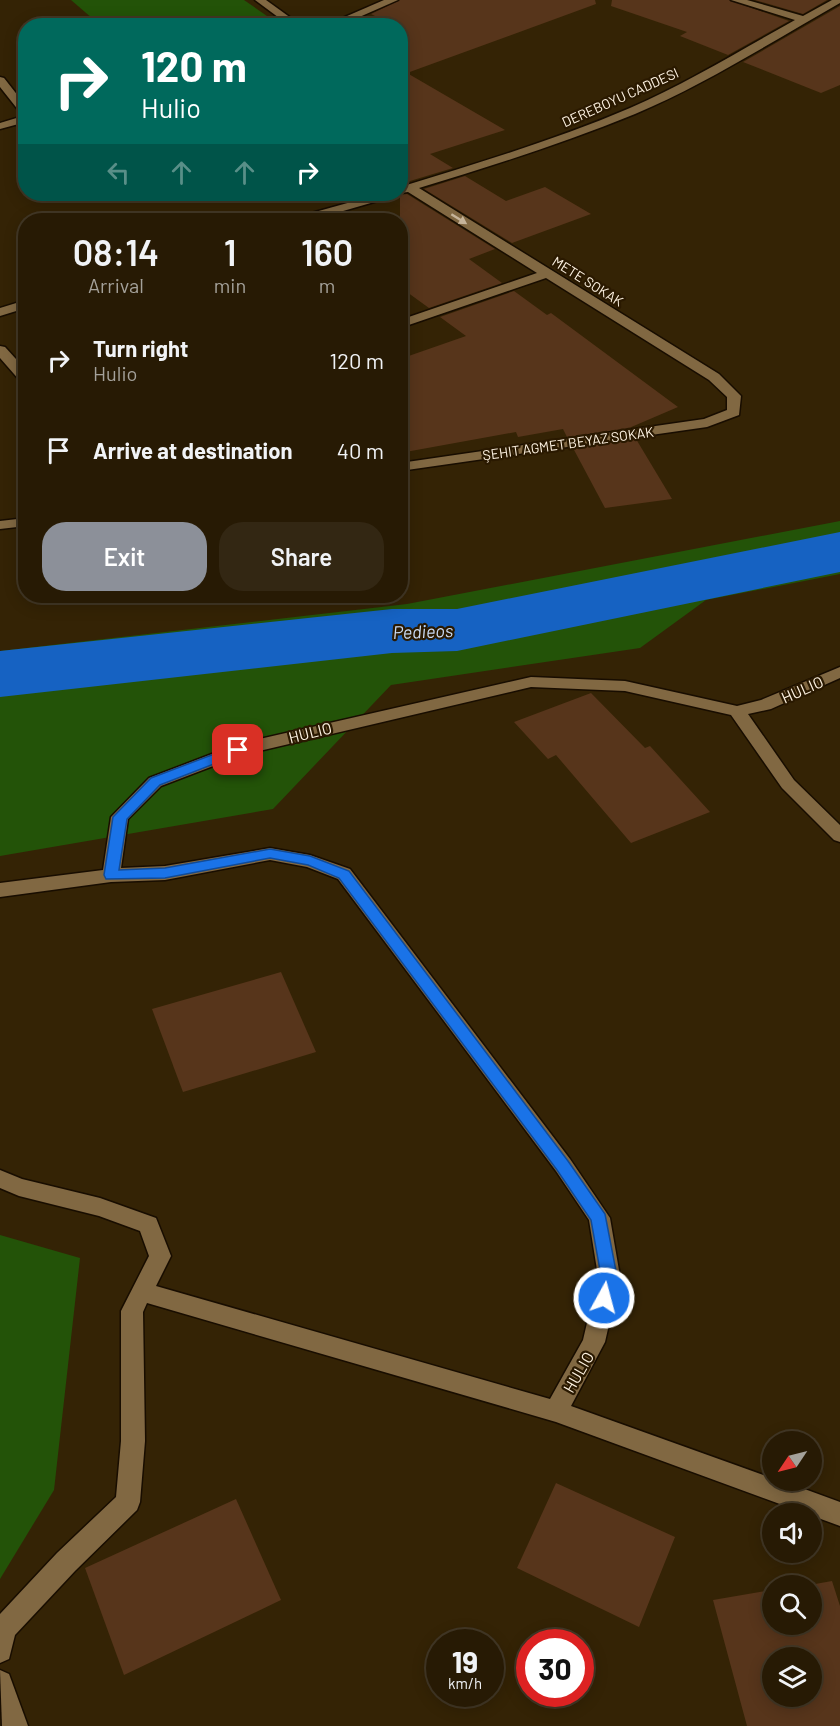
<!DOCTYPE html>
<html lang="en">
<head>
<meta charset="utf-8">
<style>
	body { margin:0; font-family:Barlow,sans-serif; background:#332713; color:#f1f3f6; height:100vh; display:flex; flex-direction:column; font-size:22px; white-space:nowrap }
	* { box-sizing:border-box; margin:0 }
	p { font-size:20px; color:#a4a19a }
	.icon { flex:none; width:33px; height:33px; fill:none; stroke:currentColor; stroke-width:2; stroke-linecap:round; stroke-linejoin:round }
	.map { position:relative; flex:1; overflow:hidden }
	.details { position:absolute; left:18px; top:213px; width:390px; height:390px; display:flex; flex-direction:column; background:#271a04; border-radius:24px; box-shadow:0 3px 15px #0003,0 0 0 2px #433826 }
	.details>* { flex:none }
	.top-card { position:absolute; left:18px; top:18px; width:390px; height:183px; border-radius:24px; box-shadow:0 3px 15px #0003,0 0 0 2px #433826; background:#00695c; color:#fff; overflow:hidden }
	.needle { width:39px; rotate:235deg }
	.fabs { position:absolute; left:762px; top:1431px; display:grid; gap:12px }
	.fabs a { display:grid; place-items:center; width:60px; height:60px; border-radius:50%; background:#271a04; box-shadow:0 3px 15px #0003,0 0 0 2px #433826; font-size:30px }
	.speed { position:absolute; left:426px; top:1629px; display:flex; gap:12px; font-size:30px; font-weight:700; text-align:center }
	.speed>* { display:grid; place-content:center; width:78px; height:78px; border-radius:50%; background:#271a04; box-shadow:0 3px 15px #0003,0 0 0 2px #433826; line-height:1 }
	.speed small { font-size:15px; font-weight:400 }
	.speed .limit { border:9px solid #d22; background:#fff; color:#111 }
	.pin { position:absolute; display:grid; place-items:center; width:51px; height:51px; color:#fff; margin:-26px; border-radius:12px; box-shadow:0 3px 9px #0006 }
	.me { position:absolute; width:66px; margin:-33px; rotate:7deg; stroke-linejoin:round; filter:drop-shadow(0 0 4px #0008) }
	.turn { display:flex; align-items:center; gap:21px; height:126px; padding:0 24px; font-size:27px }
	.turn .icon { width:78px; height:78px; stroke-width:2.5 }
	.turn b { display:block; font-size:42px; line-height:51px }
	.lanes { display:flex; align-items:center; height:57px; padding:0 24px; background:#0003; justify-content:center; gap:30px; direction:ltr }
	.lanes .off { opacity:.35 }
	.eta { display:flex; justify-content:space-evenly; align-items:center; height:102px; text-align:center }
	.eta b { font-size:36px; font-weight:600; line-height:42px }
	.action { display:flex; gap:12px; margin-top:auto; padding:12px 24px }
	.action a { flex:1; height:69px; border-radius:24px; background:#8c9099; color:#fff; font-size:24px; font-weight:600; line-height:69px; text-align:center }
	.action a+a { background:#332713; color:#f1f3f6 }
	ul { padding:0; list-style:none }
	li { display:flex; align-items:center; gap:18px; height:90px; padding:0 24px }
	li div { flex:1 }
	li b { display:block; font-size:22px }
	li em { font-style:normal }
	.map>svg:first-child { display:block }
	.green { fill:#235308 }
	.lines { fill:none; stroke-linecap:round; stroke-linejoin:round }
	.river { fill:#1662c2; fill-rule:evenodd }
	.building { fill:#57351b; fill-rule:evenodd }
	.street-casing { stroke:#180d00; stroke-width:3 }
	.street { fill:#816842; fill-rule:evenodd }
	.oneway { fill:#c6b49a }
	.route { fill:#1a73e8; stroke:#114b97; stroke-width:1.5 }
	.labels { text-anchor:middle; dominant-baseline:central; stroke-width:4.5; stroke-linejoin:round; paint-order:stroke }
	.far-street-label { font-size:14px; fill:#fef3e2; stroke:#2a1900 }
	.street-label { font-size:16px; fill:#fef3e2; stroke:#2a1900 }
	.water-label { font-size:18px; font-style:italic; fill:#cbdcf5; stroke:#2a1900 }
</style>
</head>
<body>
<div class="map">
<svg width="840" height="1726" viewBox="0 0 840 1726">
	<rect width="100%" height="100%" fill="#342305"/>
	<g class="green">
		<path d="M71 0H244L280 25H100Z"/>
		<path d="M840 521V574L706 600 640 648 391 685 273 809 0 856V651L407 604Z"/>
		<path d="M0 1235 80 1258 54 1490 0 1579Z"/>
	</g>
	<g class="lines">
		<path class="river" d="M840 532V572L457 651 392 653 0 697V651L392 609H457Z"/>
	</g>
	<g class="building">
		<path d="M400 0H595L596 4 407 73 505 130 430 154 453 168 400 184V26H395L371 14Z"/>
		<path d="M612 0H729L789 21 728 55 680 36 687 32 611 6Z"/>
		<path d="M755 0H827L803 14Z"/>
		<path d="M840 6V85L821 93 743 62Z"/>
		<path d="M465 176 506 201 545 187 591 214 512 243 424 189Z"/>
		<path d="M407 194 495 249 469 259 502 283 429 308 400 287V195Z"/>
		<path d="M514 291 547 315 551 313 678 407 629 428 567 437 563 429 518 437 516 432 400 453V359L466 336 440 317Z"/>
		<path d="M636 439 672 499 605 508 573 448Z"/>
		<path d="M591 693 645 748 650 746 710 812 631 843 556 755 548 759 514 722Z"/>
		<path d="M281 972 316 1052 183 1092 152 1009Z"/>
		<path d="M556 1483 675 1537 639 1627 517 1568Z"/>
		<path d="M236 1499 281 1600 124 1675 85 1568Z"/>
		<path d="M832 1581 840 1606V1726H747L713 1600 772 1590V1624H812V1586H804ZM772 1658H812V1696H772Z"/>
	</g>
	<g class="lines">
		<defs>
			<g id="street">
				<path d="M255 0H266L302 26H290Z"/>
				<path d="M384 0H398L339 26H324Z"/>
				<path d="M731 0H747L803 16 832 0H840V3C773 41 706 84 635 114 564 143 492 166 419 188L719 374 741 396 739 415 707 427 400 471V463L704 419 727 410V397L709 380 546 278 400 328V320L537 273 408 192 400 193V187C478 163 555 140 630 108 687 83 741 50 795 20Z"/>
				<path d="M0 77 4 78 26 106V122L0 129V123L23 116 0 87Z"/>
				<path d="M380 194H397L395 196 312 220H295L297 217Z"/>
				<path d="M26 300V308L0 316V308Z"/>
				<path d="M0 346 5 347 26 370V383L21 382 0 358Z"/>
				<path d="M26 518V526L0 529V521Z"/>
				<path d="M840 667V678L771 709 748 714 794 780 840 825V842L834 840 782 788 731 715 625 691 531 687 242 755 161 786 128 819 121 868 165 866 270 848 310 855 350 869 570 1159 610 1218 620 1276 605 1342 571 1406 772 1478V1480H780L840 1502V1526L556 1422 147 1303 143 1312 145 1441 140 1502 137 1510 75 1571 15 1635 9 1659 0 1663V1614L57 1553 116 1497 121 1441V1311L149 1256 140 1231 99 1216 19 1196 0 1188V1170L22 1179 100 1198 156 1218 171 1256 156 1286 550 1399 583 1340 598 1276 589 1220 556 1171 338 879 307 867 270 860 165 880 111 882 0 897V883L103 870 111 817 149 778 238 744 531 677 625 681 737 706 761 700Z"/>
				<path d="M0 1670 9 1674 28 1726H2Z"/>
			</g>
		</defs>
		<use href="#street" class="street-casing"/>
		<use href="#street" class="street"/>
	</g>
	<defs><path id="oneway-solid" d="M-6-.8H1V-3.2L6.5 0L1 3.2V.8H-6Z" transform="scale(1.5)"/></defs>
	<use class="oneway" href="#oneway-solid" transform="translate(459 219) rotate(32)"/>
	<path class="route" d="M238 745 242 747 244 750 242 753 160 785 127 819 119 870 165 868 270 849 310 856 349 871 568 1161 605 1214 617 1276 610 1303 604 1306 598 1303 596 1298 601 1276 591 1220 557 1170 339 878 308 865 270 858 165 878 106 879 104 875 113 817 151 778Z"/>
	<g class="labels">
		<g class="far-street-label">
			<text transform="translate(620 97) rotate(-24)">DEREBOYU CADDESI</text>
			<text transform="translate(588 281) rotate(32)">METE SOKAK</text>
			<text transform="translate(568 443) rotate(-8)">ŞEHIT AGMET BEYAZ SOKAK</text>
		</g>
		<g class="street-label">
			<text transform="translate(802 689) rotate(-24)">HULIO</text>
			<text transform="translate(310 732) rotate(-14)">HULIO</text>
			<text transform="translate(578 1372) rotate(-60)">HULIO</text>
		</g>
		<g class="water-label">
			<text transform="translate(423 631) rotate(-2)">Pedieos</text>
		</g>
	</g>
</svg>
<div class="fabs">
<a><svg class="needle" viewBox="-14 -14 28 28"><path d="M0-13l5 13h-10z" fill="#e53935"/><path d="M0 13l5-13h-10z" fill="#a4a19a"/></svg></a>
<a><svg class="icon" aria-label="sound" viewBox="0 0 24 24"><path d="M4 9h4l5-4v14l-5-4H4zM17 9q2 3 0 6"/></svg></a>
<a><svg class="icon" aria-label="search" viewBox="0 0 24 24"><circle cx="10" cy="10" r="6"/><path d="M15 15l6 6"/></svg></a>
<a><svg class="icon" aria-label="layers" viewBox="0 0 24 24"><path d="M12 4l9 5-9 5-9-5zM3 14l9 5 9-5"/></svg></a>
</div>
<div class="speed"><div>19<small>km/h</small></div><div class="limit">30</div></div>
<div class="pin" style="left:238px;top:750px;background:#d93025"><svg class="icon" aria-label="arrive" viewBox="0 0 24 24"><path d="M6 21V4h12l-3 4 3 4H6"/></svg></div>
<svg class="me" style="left:604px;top:1298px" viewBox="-20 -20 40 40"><circle r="17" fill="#1a73e8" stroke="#fff" stroke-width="3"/><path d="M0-11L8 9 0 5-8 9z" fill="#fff"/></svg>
<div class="top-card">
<div class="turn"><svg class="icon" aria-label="right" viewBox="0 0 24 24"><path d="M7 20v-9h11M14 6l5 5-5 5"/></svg><div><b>120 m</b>Hulio</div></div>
<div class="lanes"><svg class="icon off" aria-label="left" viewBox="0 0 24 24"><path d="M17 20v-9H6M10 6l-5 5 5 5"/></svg><svg class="icon off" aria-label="ahead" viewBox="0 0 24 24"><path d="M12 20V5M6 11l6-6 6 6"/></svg><svg class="icon off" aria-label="ahead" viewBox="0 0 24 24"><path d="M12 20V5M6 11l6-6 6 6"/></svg><svg class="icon" aria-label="right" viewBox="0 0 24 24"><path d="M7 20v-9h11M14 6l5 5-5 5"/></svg></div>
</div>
<section class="details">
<div class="eta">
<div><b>08:14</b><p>Arrival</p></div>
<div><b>1</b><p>min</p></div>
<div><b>160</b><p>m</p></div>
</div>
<ul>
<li><svg class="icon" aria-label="right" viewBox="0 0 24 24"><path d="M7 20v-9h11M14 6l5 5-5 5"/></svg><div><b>Turn right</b><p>Hulio</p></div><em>120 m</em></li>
<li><svg class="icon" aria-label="arrive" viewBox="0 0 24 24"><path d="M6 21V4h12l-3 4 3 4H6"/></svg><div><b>Arrive at destination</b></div><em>40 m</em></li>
</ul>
<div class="action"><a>Exit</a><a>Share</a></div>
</section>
</div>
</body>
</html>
